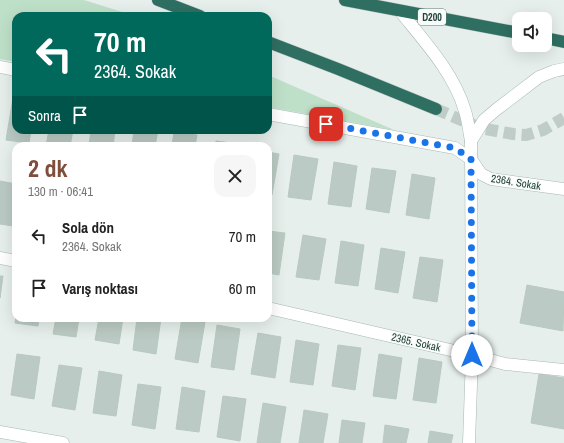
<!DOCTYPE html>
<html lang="tr">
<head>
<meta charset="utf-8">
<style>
	body { margin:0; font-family:"Archivo Narrow",sans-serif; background:#f6f6f6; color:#222; height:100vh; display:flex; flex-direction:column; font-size:15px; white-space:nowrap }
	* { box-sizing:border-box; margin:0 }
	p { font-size:13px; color:#767676 }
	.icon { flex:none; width:22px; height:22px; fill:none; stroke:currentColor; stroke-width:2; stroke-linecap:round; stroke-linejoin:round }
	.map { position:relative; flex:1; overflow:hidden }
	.details { position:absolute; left:12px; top:142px; width:260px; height:180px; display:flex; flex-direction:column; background:#fff; border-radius:12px; box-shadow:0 4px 16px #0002 }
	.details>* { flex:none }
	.guide { position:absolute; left:12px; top:12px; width:260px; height:122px; border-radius:12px; box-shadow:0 4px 16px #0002; background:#00695c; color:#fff; overflow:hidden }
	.buttons { position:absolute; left:512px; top:12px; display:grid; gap:8px }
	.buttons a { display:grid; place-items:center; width:40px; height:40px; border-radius:8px; background:#fff; box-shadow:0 4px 16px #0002; font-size:20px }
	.pin { position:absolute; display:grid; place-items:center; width:34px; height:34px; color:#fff; margin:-17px; border-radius:8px; box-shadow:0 2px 6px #0006 }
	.me { position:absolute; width:44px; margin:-22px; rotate:0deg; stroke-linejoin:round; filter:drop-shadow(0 0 3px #0008) }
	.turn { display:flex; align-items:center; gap:14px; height:84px; padding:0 16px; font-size:18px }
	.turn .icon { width:52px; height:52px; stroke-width:2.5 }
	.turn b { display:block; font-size:28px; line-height:34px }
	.then { display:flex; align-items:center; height:38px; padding:0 16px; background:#0003; gap:8px; font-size:15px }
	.round { display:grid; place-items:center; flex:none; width:42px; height:42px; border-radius:12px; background:#f6f6f6 }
	.head { display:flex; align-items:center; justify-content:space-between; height:68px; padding:0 16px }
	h1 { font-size:24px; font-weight:800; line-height:30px; color:#804e3d }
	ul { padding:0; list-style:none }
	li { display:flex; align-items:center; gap:12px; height:52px; padding:0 16px }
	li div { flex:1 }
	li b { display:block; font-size:15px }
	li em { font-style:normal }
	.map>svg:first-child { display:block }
	.green { fill:#bfe0c8 }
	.building { fill:#bbcac4; stroke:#b8c9c2 }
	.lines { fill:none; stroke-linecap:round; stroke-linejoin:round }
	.highway-tunnel { stroke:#bfccc8; stroke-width:12; stroke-dasharray:12 6; stroke-linecap:butt }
	.minor-casing { stroke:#a8b8b2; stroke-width:13 }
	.highway-casing { stroke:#c2cac8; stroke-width:13 }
	.minor { stroke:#fff; stroke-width:12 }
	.highway { stroke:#2f6f62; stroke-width:12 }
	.route { stroke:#1a73e8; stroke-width:7; stroke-dasharray:0 12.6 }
	.labels { text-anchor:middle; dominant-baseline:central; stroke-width:3; stroke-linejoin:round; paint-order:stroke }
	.shield { fill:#f7fbf9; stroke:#637a73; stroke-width:1 }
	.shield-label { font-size:10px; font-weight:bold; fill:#24423a }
	.street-label { font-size:11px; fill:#24423a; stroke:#f7fbf9 }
</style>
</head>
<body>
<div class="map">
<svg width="564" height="443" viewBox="0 0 564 443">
	<rect width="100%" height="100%" fill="#e6efeb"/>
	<g class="green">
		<path d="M0 0H84L135 16H16V62L0 59Z"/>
		<path d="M268 75 394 130 268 107Z"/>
	</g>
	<g class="building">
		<path d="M13 98 16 99V130H31L29 143 6 140Z"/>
		<path d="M49 130H73L70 146H46Z"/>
		<path d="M91 130H115L113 146H89Z"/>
		<path d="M134 130H158L155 146H132Z"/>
		<path d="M174 132 197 135 195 146H172Z"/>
		<path d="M216 141 239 144V146H215Z"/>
		<path d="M268 152 279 154 272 195H268Z"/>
		<path d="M294 155 318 159 311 200 288 197Z"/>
		<path d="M334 162 357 166 351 207 328 204Z"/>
		<path d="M372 168 396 171 389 213 366 209Z"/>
		<path d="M412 174 435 178 429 219 406 215Z"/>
		<path d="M0 181 16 184V204L13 226 0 224Z"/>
		<path d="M268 231 285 233 279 275 268 273Z"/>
		<path d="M303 235 326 239 319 280 296 277Z"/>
		<path d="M341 241 364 245 358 286 335 283Z"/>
		<path d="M381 248 405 252 398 293 375 289Z"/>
		<path d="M420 257 443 260 437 302 413 298Z"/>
		<path d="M0 276H3L0 298Z"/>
		<path d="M527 285 564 292 563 331 520 323Z"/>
		<path d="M16 316V318H39L38 326 15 323Z"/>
		<path d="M56 318H79L76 337 53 334Z"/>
		<path d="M99 318H123L119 344 95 340Z"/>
		<path d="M137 318H161L156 354 133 350Z"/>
		<path d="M182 318 205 322 198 363 175 359Z"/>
		<path d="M217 325 240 329 234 370 211 367Z"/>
		<path d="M258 333 281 337 275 378 251 374Z"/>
		<path d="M296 340 319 344 313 385 290 382Z"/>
		<path d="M338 345 361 348 355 390 332 386Z"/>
		<path d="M17 354 40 357 34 399 11 395Z"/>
		<path d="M379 354 402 358 396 399 373 396Z"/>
		<path d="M419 358 442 362 436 403 413 400Z"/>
		<path d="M59 365 82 368 75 410 52 406Z"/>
		<path d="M99 371 122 375 116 416 93 413Z"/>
		<path d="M539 374 564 378V429L531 423Z"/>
		<path d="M138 384 161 387 155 429 132 425Z"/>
		<path d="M182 387 205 391 199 432 176 429Z"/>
		<path d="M223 396 246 399 240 441 217 437Z"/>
		<path d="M263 403 286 407 280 443H257Z"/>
		<path d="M304 410 328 414 323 443H299Z"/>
		<path d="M342 420 365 423 362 443H339Z"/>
		<path d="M385 425 409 429 406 443H383Z"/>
		<path d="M430 431 453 435 451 443H428Z"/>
	</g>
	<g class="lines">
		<path class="highway-tunnel" d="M436 109 480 128 513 134 526 135 543 130 564 118"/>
		<defs>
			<g id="minor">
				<path d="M400 11C424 41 454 73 465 111 468 120 469 131 471 141L472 355 469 443"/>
				<path d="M0 67 16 70"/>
				<path d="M268 114 455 148 471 159 481 174 491 179 564 189"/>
				<path d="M471 141 484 120 497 109 539 77 554 71 564 69"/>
				<path d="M0 258 16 261"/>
				<path d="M268 308 472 355 505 364 564 370"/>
				<path d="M0 432 63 443"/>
			</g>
			<g id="highway">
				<path d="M158 0 200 16"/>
				<path d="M345 0 519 33"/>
				<path d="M545 38 564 42"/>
				<path d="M268 42 338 69 436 109"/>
			</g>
		</defs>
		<use href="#minor" class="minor-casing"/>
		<use href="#highway" class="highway-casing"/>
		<use href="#minor" class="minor"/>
		<use href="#highway" class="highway"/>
	</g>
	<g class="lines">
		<path class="route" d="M326 124 455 148 471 159 472 355"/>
	</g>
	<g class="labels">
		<rect class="shield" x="418" y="9" width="28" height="16" rx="3"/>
		<g class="shield-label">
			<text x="432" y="17">D200</text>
		</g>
		<g class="street-label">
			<text transform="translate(516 182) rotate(9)">2364. Sokak</text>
			<text transform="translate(416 342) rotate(13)">2365. Sokak</text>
		</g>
	</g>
</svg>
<div class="buttons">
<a><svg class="icon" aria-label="sound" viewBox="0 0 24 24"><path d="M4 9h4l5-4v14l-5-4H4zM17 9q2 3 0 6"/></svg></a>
</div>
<div class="pin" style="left:326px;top:124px;background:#d93025"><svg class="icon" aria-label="arrive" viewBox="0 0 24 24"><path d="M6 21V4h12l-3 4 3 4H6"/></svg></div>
<svg class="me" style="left:472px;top:355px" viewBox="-20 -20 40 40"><circle r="19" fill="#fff"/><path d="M0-13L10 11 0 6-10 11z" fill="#1a73e8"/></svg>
<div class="guide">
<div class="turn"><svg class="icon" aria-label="left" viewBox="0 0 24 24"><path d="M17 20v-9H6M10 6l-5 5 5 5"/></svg><div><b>70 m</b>2364. Sokak</div></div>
<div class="then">Sonra<svg class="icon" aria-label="arrive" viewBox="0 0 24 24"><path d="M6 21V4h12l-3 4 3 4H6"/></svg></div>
</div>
<section class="details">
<div class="head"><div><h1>2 dk</h1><p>130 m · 06:41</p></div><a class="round"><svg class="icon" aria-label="close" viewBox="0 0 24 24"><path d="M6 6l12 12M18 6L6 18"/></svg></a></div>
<ul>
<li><svg class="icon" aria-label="left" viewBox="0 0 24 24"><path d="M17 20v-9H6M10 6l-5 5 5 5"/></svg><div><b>Sola dön</b><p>2364. Sokak</p></div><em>70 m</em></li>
<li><svg class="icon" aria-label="arrive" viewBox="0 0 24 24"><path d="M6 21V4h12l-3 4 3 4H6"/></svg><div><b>Varış noktası</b></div><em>60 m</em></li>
</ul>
</section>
</div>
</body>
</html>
